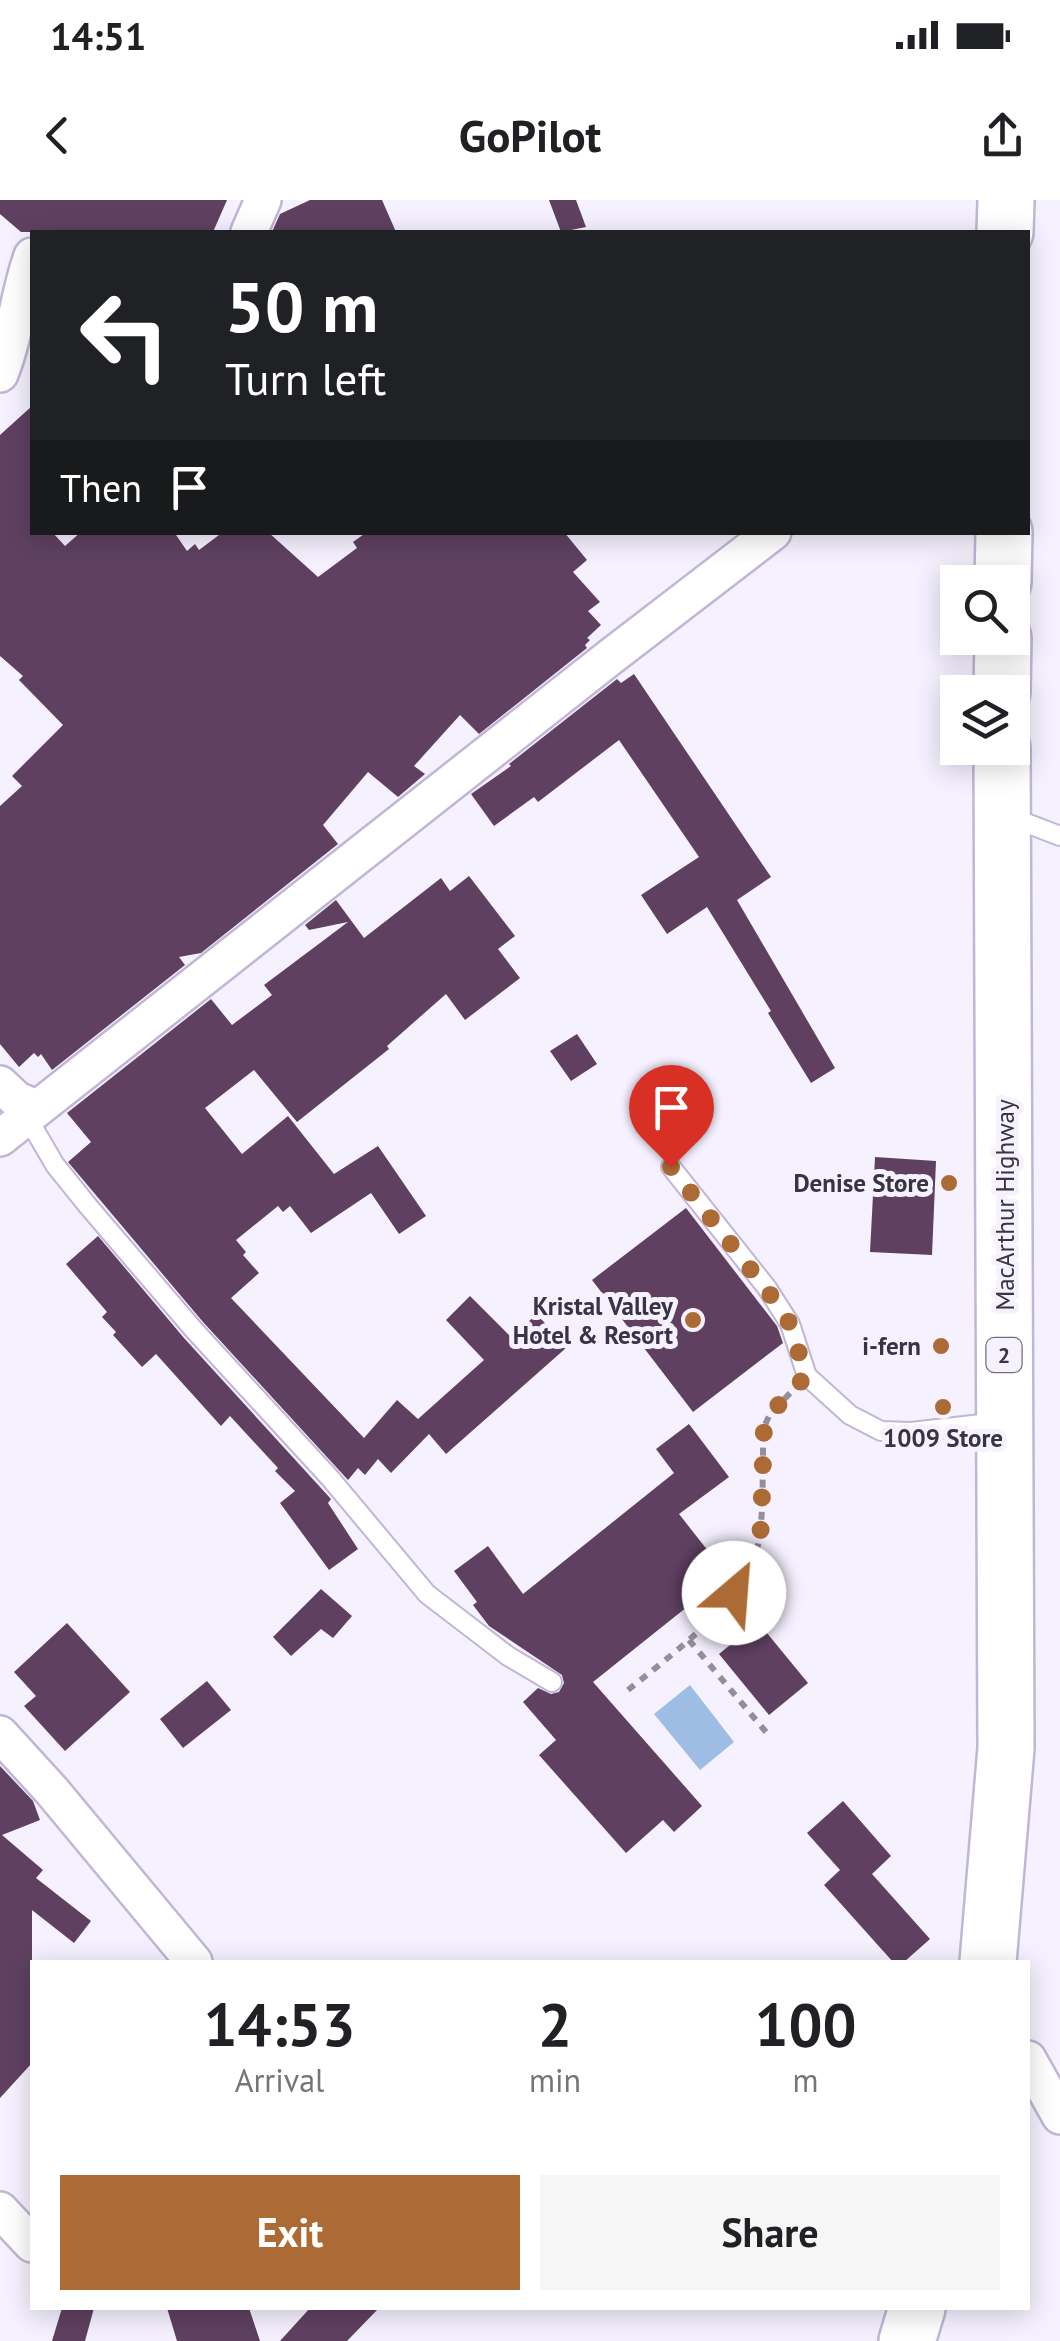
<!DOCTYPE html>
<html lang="en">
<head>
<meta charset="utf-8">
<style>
	body { margin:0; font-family:"PT Sans",sans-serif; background:#f6f6f6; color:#202124; height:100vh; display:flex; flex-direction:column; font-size:38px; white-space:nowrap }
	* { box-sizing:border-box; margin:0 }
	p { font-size:32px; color:#757577 }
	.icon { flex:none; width:55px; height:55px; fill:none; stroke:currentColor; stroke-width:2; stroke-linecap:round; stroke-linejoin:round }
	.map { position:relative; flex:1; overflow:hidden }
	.drawer { position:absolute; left:30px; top:1760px; width:1000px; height:350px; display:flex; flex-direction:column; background:#fff; border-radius:0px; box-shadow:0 5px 25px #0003 }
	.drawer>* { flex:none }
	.hud { position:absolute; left:30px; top:30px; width:1000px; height:305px; border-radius:0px; box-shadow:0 5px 25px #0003; background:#202124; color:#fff; overflow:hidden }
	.fabs { position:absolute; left:940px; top:365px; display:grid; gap:20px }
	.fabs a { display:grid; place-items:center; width:90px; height:90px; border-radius:0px; background:#fff; box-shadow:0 5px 25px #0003; font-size:50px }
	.pin { position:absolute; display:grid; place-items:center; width:85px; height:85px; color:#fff; margin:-102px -42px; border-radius:50% 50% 50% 0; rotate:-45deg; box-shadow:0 0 10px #0007 }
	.pin .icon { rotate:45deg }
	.me { position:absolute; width:110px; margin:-55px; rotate:27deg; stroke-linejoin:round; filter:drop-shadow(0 0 8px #0008) }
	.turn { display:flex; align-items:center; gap:35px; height:210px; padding:0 30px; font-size:45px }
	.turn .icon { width:130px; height:130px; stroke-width:2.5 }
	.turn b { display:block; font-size:70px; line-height:85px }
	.then { display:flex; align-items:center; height:95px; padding:0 30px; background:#0003; gap:20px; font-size:38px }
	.eta { display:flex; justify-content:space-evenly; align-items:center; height:170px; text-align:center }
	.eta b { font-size:60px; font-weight:700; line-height:70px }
	.cta { display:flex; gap:20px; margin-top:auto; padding:20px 30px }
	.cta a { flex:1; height:115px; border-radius:0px; background:#ac6b34; color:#fff; font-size:40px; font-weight:700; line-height:115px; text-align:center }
	.cta a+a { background:#f6f6f6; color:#202124 }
	.status { display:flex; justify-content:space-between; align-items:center; height:70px; padding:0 50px; background:#fff; direction:ltr }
	.status svg { height:28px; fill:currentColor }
	header { display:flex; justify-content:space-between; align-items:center; height:130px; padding:0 30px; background:#fff; font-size:45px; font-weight:700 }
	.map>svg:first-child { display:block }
	.water { fill:#9dbde4 }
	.building { fill:#5f4061 }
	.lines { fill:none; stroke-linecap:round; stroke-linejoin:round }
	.service-casing { stroke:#c0b6d5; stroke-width:22 }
	.minor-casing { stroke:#c0b6d5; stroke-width:40 }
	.trunk-casing { stroke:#c0b6d5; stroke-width:60 }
	.path { stroke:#938e9b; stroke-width:6; stroke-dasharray:8 8; stroke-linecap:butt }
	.service { stroke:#fff; stroke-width:18 }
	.minor { stroke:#fff; stroke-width:35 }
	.trunk { stroke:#fff; stroke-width:55 }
	.route { stroke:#ac6b34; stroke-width:18; stroke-dasharray:0 32.4 }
	.poi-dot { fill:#ac6b34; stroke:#f6f1ff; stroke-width:4 }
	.labels { text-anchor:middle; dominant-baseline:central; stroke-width:10; stroke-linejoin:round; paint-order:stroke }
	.shield { fill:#f6f1ff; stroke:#726d7a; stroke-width:2.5 }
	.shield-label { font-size:22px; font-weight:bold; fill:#393441 }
	.poi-label { font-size:25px; font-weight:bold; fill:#393441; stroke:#f6f1ff; text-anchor:end }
	.street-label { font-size:25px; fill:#393441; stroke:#f6f1ff }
</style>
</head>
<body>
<div class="status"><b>14:51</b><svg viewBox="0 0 49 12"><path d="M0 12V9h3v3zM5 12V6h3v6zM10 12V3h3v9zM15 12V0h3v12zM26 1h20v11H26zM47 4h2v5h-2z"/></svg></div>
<header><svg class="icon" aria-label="back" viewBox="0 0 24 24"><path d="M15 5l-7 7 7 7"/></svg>GoPilot<svg class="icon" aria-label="share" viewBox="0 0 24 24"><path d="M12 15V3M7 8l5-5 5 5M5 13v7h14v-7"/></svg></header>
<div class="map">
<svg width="1060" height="2141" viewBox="0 0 1060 2141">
	<rect width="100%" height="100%" fill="#f6f1ff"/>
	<path class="water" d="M690 1485 734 1542 700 1570 654 1514Z"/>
	<g class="building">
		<path d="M0 0H227L213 32H21L0 14Z"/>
		<path d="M310 0H382L396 32H272L280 14Z"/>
		<path d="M549 0H576L586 27 561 32Z"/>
		<path d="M32 206V332H52L65 346 81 332H174L187 351 195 344 199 350 223 332H268L318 377 357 348 353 342 367 332H564L587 360 573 372 600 402 588 411 601 425 587 438 590 440 585 445 587 448 479 534 460 515 414 566 425 574 398 597 368 572 323 625 338 644 201 753 179 757 185 765 52 870 41 854 38 857 34 853 19 867 0 844V606L22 586 12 576 63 525 19 480 23 476 0 456V235Z"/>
		<path d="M634 474 771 677 737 700 835 868 811 883 768 813 771 811 707 707 667 734 641 695 699 657 619 540 538 602 534 597 494 626 471 594 511 566 509 564 617 479 621 483Z"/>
		<path d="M469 676 515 736 498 749 520 778 465 820 446 794 387 846 389 849 297 922 254 870 205 908 242 954 288 916 334 974 378 946 426 1016 399 1034 371 993 311 1033 290 1006 283 1012 278 1006 236 1040 246 1052 243 1055 259 1073 231 1098 364 1238 397 1200 418 1219 484 1160 446 1120 470 1096 511 1137 537 1114 566 1148 446 1254 429 1234 391 1273 378 1259 365 1275 358 1268 348 1280 203 1122 68 962 91 942 67 913 211 799 232 825 272 795 264 785 348 722 309 730 305 725 336 700 364 738 441 678 450 691Z"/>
		<path d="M577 834 597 864 571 881 550 851Z"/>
		<path d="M875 957 936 961 932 1055 870 1052Z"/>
		<path d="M686 1008 777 1126 783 1143 693 1212 592 1080Z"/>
		<path d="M98 1036 184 1138 331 1299 328 1303 358 1349 329 1370 280 1303 295 1291 275 1271 278 1268 230 1216 221 1226 156 1154 142 1167 113 1135 116 1132 102 1117 107 1112 66 1064Z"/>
		<path d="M689 1224 729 1277 679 1314 727 1375 593 1482 702 1606 674 1632 663 1620 626 1653 539 1555 556 1540 523 1502 538 1488 551 1494 559 1492 564 1483 562 1475 489 1426 473 1405 477 1402 454 1371 488 1346 523 1394 674 1273 656 1249Z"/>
		<path d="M321 1389 352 1416 333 1438 321 1429 291 1456 273 1437Z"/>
		<path d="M758 1422 808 1483 769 1515 719 1454Z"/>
		<path d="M67 1423 130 1492 65 1551 24 1506 36 1496 14 1472Z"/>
		<path d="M207 1481 231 1510 183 1548 160 1519Z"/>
		<path d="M0 1566 33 1601 40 1620 2 1635 43 1670 36 1678 91 1721 74 1743 32 1710V1863L0 1898Z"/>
		<path d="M843 1601 891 1656 872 1674 930 1739 904 1762H893L824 1685 840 1670 807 1633Z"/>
		<path d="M62 2108H94L85 2141H52Z"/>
		<path d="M167 2108H249L260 2141H177Z"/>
		<path d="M310 2108H379L347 2141H280Z"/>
	</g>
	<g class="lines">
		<defs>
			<g id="service">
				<path d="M1008 616 1060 636"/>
				<path d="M27 917 55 965 88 1006 194 1130 330 1278 427 1394 508 1456 552 1482"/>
				<path d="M671 967 767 1088 790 1124 807 1176 850 1215 881 1231 911 1232 999 1222"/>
			</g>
			<g id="minor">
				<path d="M249 32 263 0"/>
				<path d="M0 174C16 135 18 94 32 56"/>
				<path d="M0 884 17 900 36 908"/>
				<path d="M0 938 609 458 773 332"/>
				<path d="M0 1534 52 1591 194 1762"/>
				<path d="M1028 1859 1060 1916"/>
				<path d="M0 2010 32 2044"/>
			</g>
			<g id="trunk">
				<path d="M1005 32 1006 0"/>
				<path d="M1003 382 1004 332"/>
				<path d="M1002 492 1003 438"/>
				<path d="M988 1762 1006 1548 1002 548"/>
				<path d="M907 2141 917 2108"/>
			</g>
		</defs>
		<use href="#service" class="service-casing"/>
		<use href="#minor" class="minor-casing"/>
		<use href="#trunk" class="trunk-casing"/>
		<g class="path">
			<path d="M689 1440 771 1538"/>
			<path d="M628 1490C665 1460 741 1404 755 1357 766 1319 761 1268 764 1227L770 1214 793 1190"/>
		</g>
		<use href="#service" class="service"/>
		<use href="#minor" class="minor"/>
		<use href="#trunk" class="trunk"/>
	</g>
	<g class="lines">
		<path class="route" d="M671 967 779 1106 790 1124 806 1176 770 1214 764 1226 761 1328 754 1361 734 1393"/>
	</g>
	<g class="poi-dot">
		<circle cx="949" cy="983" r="10"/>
		<circle cx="693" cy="1120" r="10"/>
		<circle cx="941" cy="1146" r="10"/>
		<circle cx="943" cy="1207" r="10"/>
	</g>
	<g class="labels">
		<rect class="shield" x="986.5" y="1138" width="35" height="34" rx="8"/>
		<g class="shield-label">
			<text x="1004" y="1155">2</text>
		</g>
		<g class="poi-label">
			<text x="929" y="983">Denise Store</text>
			<text x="673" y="1106">Kristal Valley<tspan x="673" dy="29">Hotel &amp; Resort</tspan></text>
			<text x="921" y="1146">i-fern</text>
			<text x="943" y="1238" text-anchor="middle">1009 Store</text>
		</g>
		<g class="street-label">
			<text transform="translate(1005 1005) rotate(-90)">MacArthur Highway</text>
		</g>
	</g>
</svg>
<div class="fabs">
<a><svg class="icon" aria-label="search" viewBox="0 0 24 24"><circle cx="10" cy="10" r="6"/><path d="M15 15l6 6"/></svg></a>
<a><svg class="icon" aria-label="layers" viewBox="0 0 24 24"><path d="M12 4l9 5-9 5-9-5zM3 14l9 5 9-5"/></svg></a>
</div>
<div class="pin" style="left:671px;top:967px;background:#d93025"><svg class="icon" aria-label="arrive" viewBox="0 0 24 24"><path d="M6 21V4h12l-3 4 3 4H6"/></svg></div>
<svg class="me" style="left:734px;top:1393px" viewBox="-20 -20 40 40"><circle r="19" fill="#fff"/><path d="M0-13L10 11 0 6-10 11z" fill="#ac6b34"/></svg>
<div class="hud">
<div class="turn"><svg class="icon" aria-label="left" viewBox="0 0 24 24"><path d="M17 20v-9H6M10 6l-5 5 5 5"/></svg><div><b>50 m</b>Turn left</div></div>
<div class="then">Then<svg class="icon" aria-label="arrive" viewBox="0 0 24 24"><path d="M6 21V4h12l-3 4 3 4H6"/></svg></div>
</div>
<section class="drawer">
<div class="eta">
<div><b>14:53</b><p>Arrival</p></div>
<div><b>2</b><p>min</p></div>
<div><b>100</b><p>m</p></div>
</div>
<div class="cta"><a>Exit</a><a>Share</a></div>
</section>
</div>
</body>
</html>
